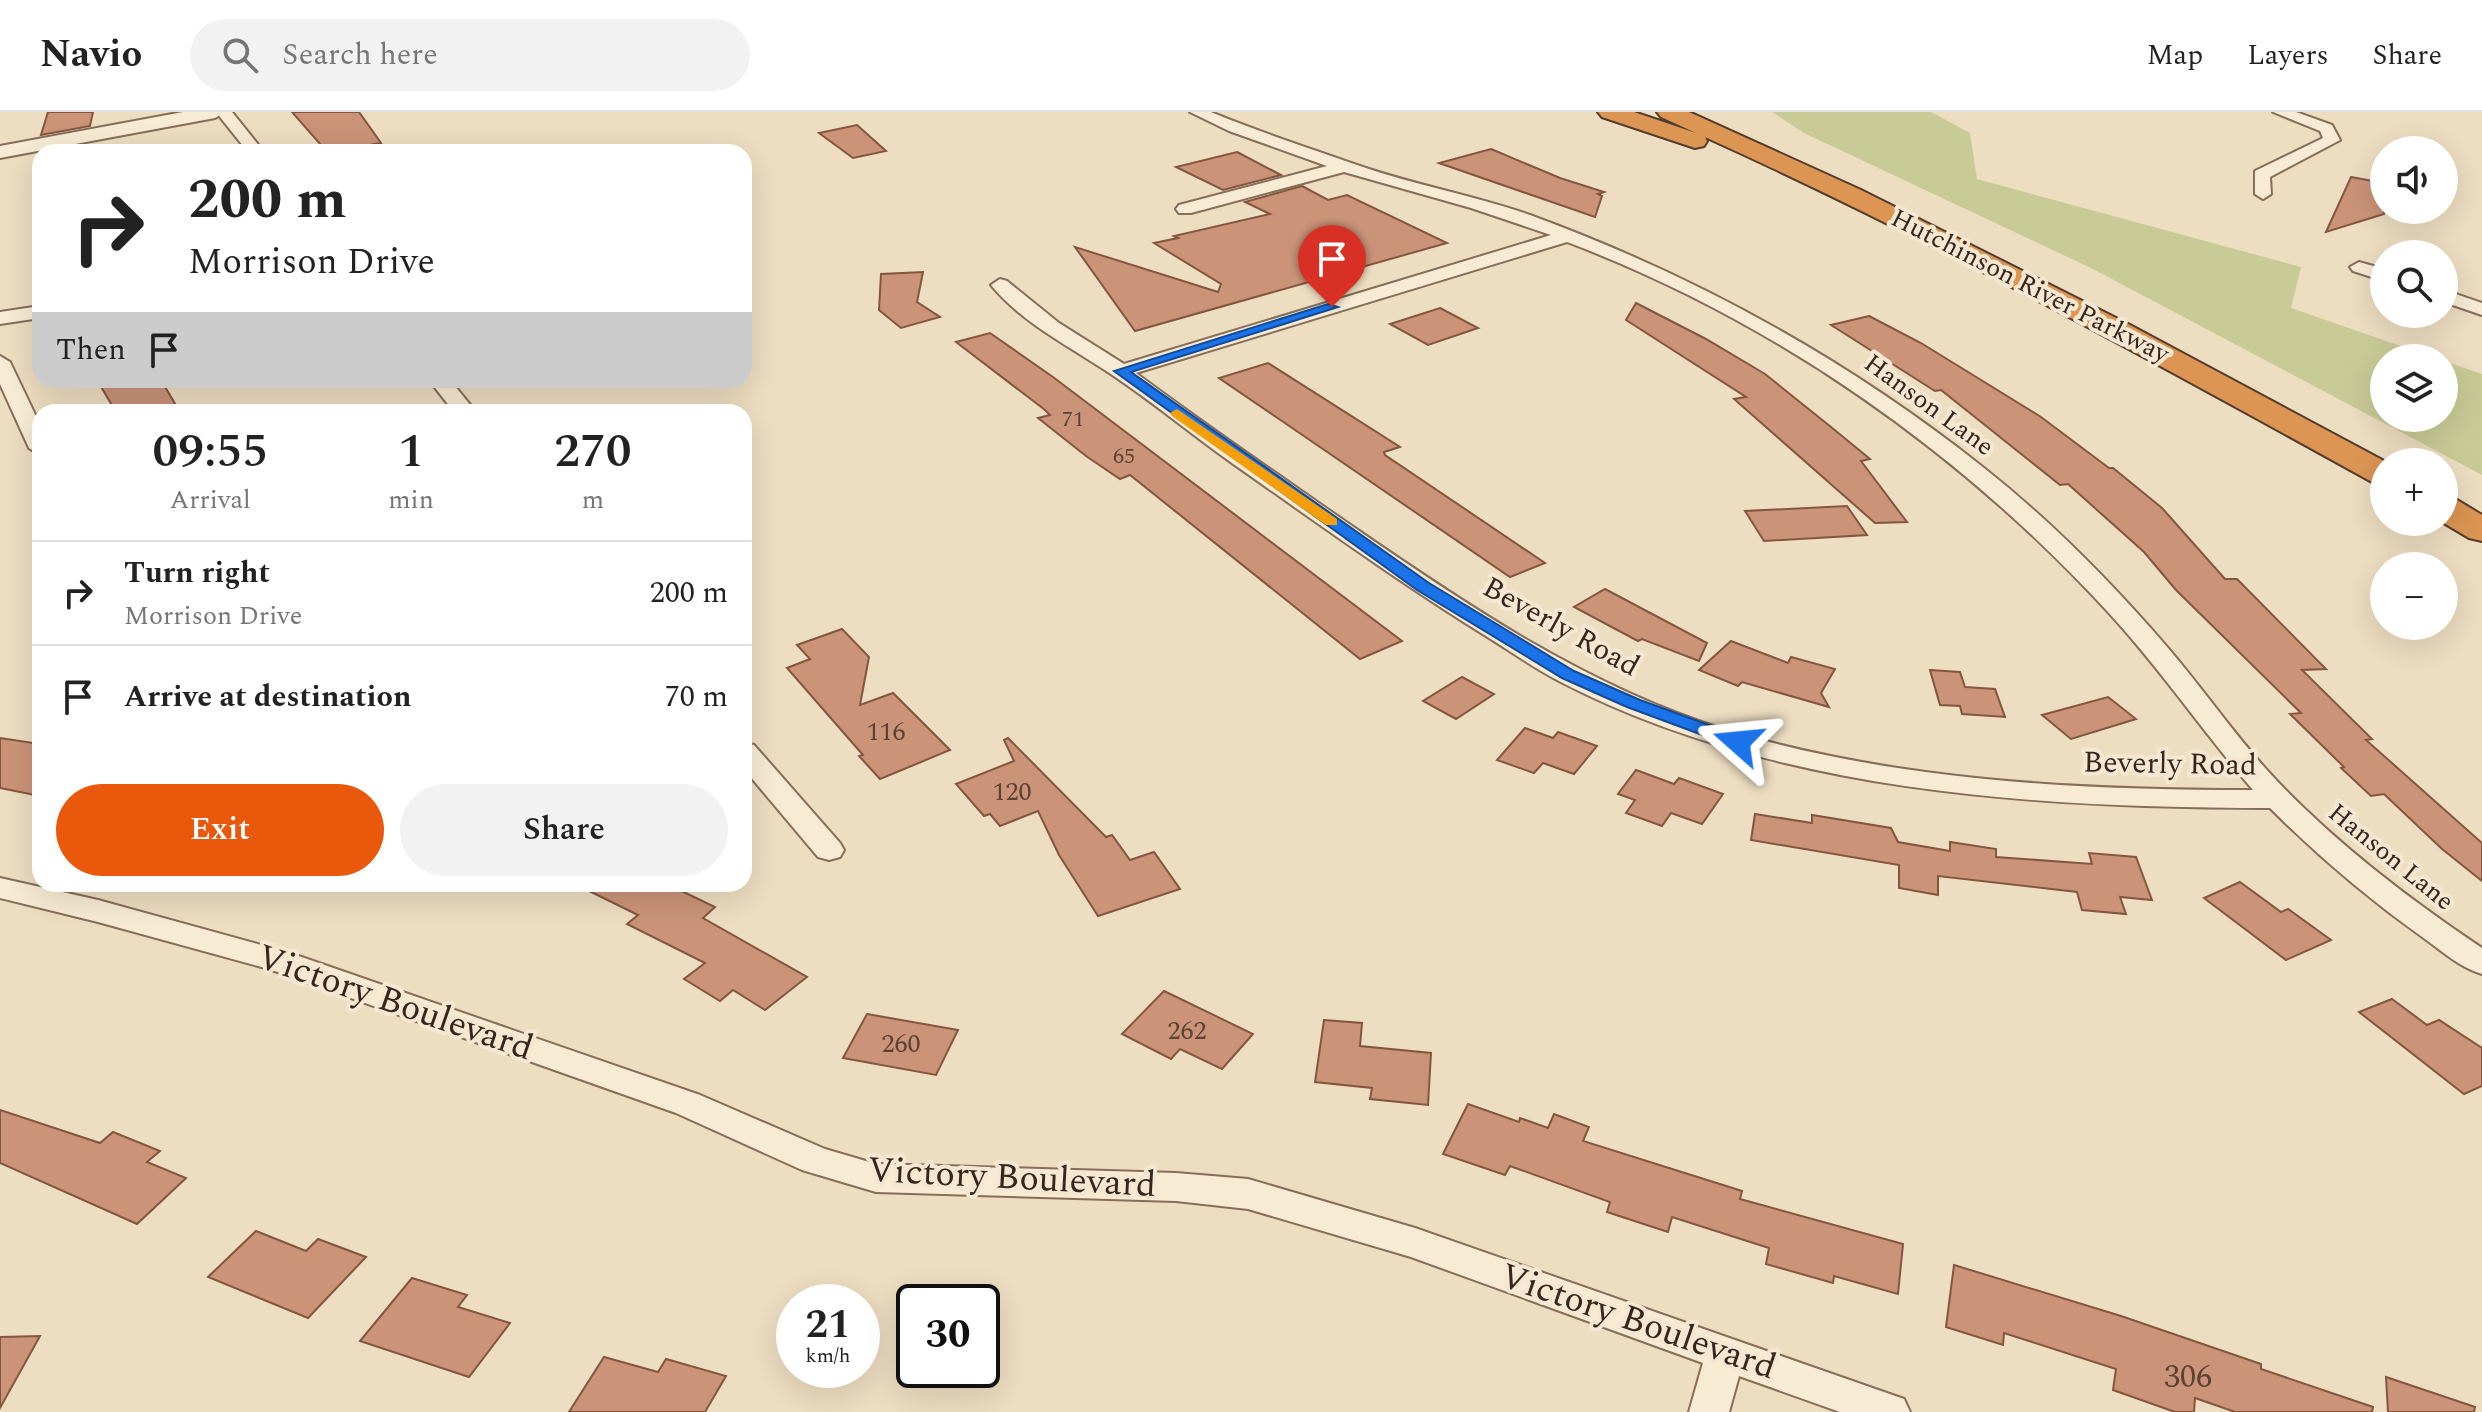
<!DOCTYPE html>
<html lang="en">
<head>
<meta charset="utf-8">
<style>
	body { margin:0; font-family:Spectral,serif; background:#f2f2f2; color:#222; height:100vh; display:flex; flex-direction:column; font-size:30px; white-space:nowrap }
	* { box-sizing:border-box; margin:0 }
	p { font-size:26px; color:#767676 }
	.icon { flex:none; width:44px; height:44px; fill:none; stroke:currentColor; stroke-width:2; stroke-linecap:round; stroke-linejoin:round }
	.map { position:relative; flex:1; overflow:hidden }
	.drawer { position:absolute; left:32px; top:292px; width:720px; height:488px; display:flex; flex-direction:column; background:#fff; border-radius:24px; box-shadow:0 8px 32px #0002 }
	.drawer>* { flex:none }
	.banner { position:absolute; left:32px; top:32px; width:720px; height:244px; border-radius:24px; box-shadow:0 8px 32px #0002; background:#fff; color:#222; overflow:hidden }
	.buttons { position:absolute; left:2370px; top:24px; display:grid; gap:16px }
	.buttons a { display:grid; place-items:center; width:88px; height:88px; border-radius:50%; background:#fff; box-shadow:0 8px 32px #0002; font-size:40px }
	.speed { position:absolute; left:776px; top:1172px; display:flex; gap:16px; font-size:40px; font-weight:700; text-align:center }
	.speed>* { display:grid; place-content:center; width:104px; height:104px; border-radius:50%; background:#fff; box-shadow:0 8px 32px #0002; line-height:1 }
	.speed small { font-size:20px; font-weight:400 }
	.speed .limit { border:4px solid #111; border-radius:12px; background:#fff; color:#111 }
	.pin { position:absolute; display:grid; place-items:center; width:68px; height:68px; color:#fff; margin:-82px -34px; border-radius:50% 50% 50% 0; rotate:-45deg; box-shadow:0 0 8px #0007 }
	.pin .icon { rotate:45deg }
	.me { position:absolute; width:88px; margin:-44px; rotate:288deg; stroke-linejoin:round; filter:drop-shadow(0 0 6px #0008) }
	.turn { display:flex; align-items:center; gap:28px; height:168px; padding:0 24px; font-size:36px }
	.turn .icon { width:104px; height:104px; stroke-width:2.5 }
	.turn b { display:block; font-size:56px; line-height:68px }
	.then { display:flex; align-items:center; height:76px; padding:0 24px; background:#0003; gap:16px; font-size:30px }
	.eta { display:flex; justify-content:space-evenly; align-items:center; height:136px; text-align:center }
	.eta b { font-size:48px; font-weight:600; line-height:56px }
	.action { display:flex; gap:16px; margin-top:auto; padding:16px 24px }
	.action a { flex:1; height:92px; border-radius:48px; background:#ea580c; color:#fff; font-size:32px; font-weight:600; line-height:92px; text-align:center }
	.action a+a { background:#f2f2f2; color:#222 }
	ul { padding:0; list-style:none }
	li { display:flex; align-items:center; gap:24px; height:104px; padding:0 24px; border-top:2px solid #e0e0e0 }
	li div { flex:1 }
	li b { display:block; font-size:30px }
	li em { font-style:normal }
	header { display:flex; align-items:center; gap:48px; box-sizing:border-box; height:112px; padding:0 40px; background:#fff; border-bottom:2px solid #e0e0e0 }
	header strong { font-size:38px }
	nav { display:flex; gap:44px; margin-inline-start:auto; font-size:28px }
	.search { width:560px; height:72px; background:#f2f2f2; display:flex; align-items:center; gap:20px; box-sizing:border-box; padding:0 28px; border-radius:44px; color:#767676; font-size:30px }
	.map>svg:first-child { display:block }
	.green { fill:#c9cb96 }
	.building { fill:#cb9478; stroke:#85563f; stroke-width:2 }
	.lines { fill:none; stroke-linecap:round; stroke-linejoin:round }
	.minor-casing { stroke:#866e59; stroke-width:4 }
	.tertiary-casing { stroke:#866e59; stroke-width:4 }
	.motorway-casing { stroke:#543c2d; stroke-width:4 }
	.minor { fill:#f8ebd4; fill-rule:evenodd }
	.tertiary { fill:#f8ebd4; fill-rule:evenodd }
	.motorway { fill:#dc9553; fill-rule:evenodd }
	.route { fill:#1a73e8; stroke:#114b97; stroke-width:2 }
	.slow { fill:#f59e0b }
	.labels { text-anchor:middle; dominant-baseline:central; stroke-width:8; stroke-linejoin:round; paint-order:stroke }
	.far-number-label { font-size:22px; fill:#5b4234 }
	.far-street-label { font-size:26px; fill:#36271d; stroke:#f5e7d1 }
	.number-label { font-size:26px; fill:#5b4234 }
	.street-label { font-size:30px; fill:#36271d; stroke:#f5e7d1 }
	.near-number-label { font-size:32px; fill:#5b4234 }
	.near-street-label { font-size:36px; fill:#36271d; stroke:#f5e7d1 }
</style>
</head>
<body>
<header>
<strong>Navio</strong>
<div class="search"><svg class="icon" aria-label="search" viewBox="0 0 24 24"><circle cx="10" cy="10" r="6"/><path d="M15 15l6 6"/></svg>Search here</div>
<nav><a>Map</a><a>Layers</a><a>Share</a></nav>
</header>
<div class="map">
<svg width="2482" height="1300" viewBox="0 0 2482 1300">
	<rect width="100%" height="100%" fill="#edddc1"/>
	<path class="green" d="M1772 0H1931L1970 21 1977 67 2301 155 2291 196 2435 246H2384V306H2444V249L2482 262V363L2091 156 1804 21Z"/>
	<g class="building">
		<path d="M48 0H93L90 14 41 23Z"/>
		<path d="M292 0H359L381 31 327 40Z"/>
		<path d="M857 13 886 39 853 46 819 21Z"/>
		<path d="M1491 37 1560 66 1604 80 1598 82 1602 84 1595 105 1439 51Z"/>
		<path d="M1237 40 1281 63 1223 78 1176 55Z"/>
		<path d="M2351 65 2384 71V102L2326 120Z"/>
		<path d="M1302 74 1328 88 1347 83 1447 131 1135 219 1075 135 1218 180 1221 172 1154 131 1178 126 1174 124 1270 102 1245 90Z"/>
		<path d="M923 160 917 190 940 205 901 216 879 198 881 162Z"/>
		<path d="M1636 191 1706 227 1765 262 1831 315 1870 347 1861 349 1907 410 1875 411 1734 287 1746 285 1626 208Z"/>
		<path d="M1440 196 1478 216 1428 233 1390 212Z"/>
		<path d="M1869 204 1921 231 2041 305 2109 356H2113L2162 396 2225 467H2237L2326 557 2302 558 2372 627 2366 628 2482 731V769L2442 737 2384 682 2371 684 2341 656 2344 655 2290 602 2301 601 2176 478 2144 440 2068 372 2060 373 1941 278 1935 279 1831 213Z"/>
		<path d="M990 221 1053 265 1402 529 1360 547 1130 363 1120 367 1086 344 1038 306 1050 303 1045 298 956 230Z"/>
		<path d="M1268 251 1400 335 1384 340 1385 343 1545 451 1510 465 1219 266Z"/>
		<path d="M97 268H161L180 300H116Z"/>
		<path d="M1847 394 1867 423 1764 429 1745 399Z"/>
		<path d="M1605 477 1707 531 1699 549 1642 527 1638 529 1574 495Z"/>
		<path d="M842 517 869 545 860 593 893 581 950 638 880 667 859 644 863 643 787 556 810 547 797 533Z"/>
		<path d="M1731 529 1788 551 1791 545 1835 557 1821 581 1829 595 1742 570 1738 574 1699 558Z"/>
		<path d="M1930 558 1960 560 1965 575 1995 577 2005 605 1962 602 1960 594 1940 593Z"/>
		<path d="M1462 565 1494 582 1456 607 1423 589Z"/>
		<path d="M2108 585 2136 607 2071 627 2042 603Z"/>
		<path d="M1525 616 1553 626 1558 620 1597 634 1574 662 1543 651 1534 661 1497 648Z"/>
		<path d="M0 626 40 632V684L0 676Z"/>
		<path d="M1008 626 1106 725 1112 723 1130 748 1154 740 1180 777 1098 804 1059 743 1038 699 1000 714 990 702 984 704 956 672 1014 649 1004 628Z"/>
		<path d="M1636 658 1674 672 1679 666 1723 682 1702 712 1671 701 1662 714 1626 701 1635 688 1618 682Z"/>
		<path d="M1755 702 1812 711V703L1891 716 1898 730 1950 739V730L1996 737V745L2092 752 2089 741 2136 745 2152 788 2120 785 2126 802 2082 798 2077 780 1938 764V783L1899 776V753L1751 728Z"/>
		<path d="M2240 770 2281 800 2288 797 2331 828 2286 848 2204 786Z"/>
		<path d="M575 772H667L715 795 703 806 807 865 765 898 733 878 720 889 684 867 705 851 627 812 638 803Z"/>
		<path d="M1164 879 1253 922 1222 957 1180 937 1171 947 1122 922Z"/>
		<path d="M2392 887 2427 913 2439 908 2482 936V974L2464 982 2359 900Z"/>
		<path d="M867 902 958 918 936 963 843 946Z"/>
		<path d="M1324 908 1362 911 1360 934 1431 941 1428 993 1370 987 1372 976 1315 970Z"/>
		<path d="M1468 992 1519 1010 1520 1006 1548 1016 1554 1002 1589 1015 1583 1029 1742 1079 1740 1087 1903 1132 1898 1182 1834 1164 1833 1171 1766 1152 1769 1136 1672 1105 1668 1120 1607 1100 1610 1090 1510 1054 1505 1063 1443 1042Z"/>
		<path d="M0 998 100 1031 113 1020 160 1039 147 1050 186 1066 137 1112 0 1051Z"/>
		<path d="M256 1119 306 1139 318 1127 366 1145 308 1206 208 1165Z"/>
		<path d="M1954 1153 2121 1204 2261 1252V1257L2373 1295 2372 1300H2235L2195 1286 2194 1300H2175L2113 1278 2116 1257 2004 1221 2003 1233 1946 1215Z"/>
		<path d="M412 1166 467 1183 458 1195 510 1211 469 1265 360 1229Z"/>
		<path d="M40 1224 0 1296V1225Z"/>
		<path d="M604 1245 658 1260 666 1247 726 1264 705 1300H569Z"/>
		<path d="M2386 1265 2475 1295 2474 1300H2388Z"/>
	</g>
	<g class="lines">
		<defs>
			<g id="minor">
				<path d="M216 0H232L264 40H248Z"/>
				<path d="M1190 0H1211C1259 20 1309 36 1357 53 1414 73 1473 83 1530 103 1694 163 1847 247 1984 356 2051 409 2112 471 2168 536 2205 579 2237 627 2277 669 2338 733 2409 787 2482 836V862C2461 856 2443 840 2425 827 2370 788 2318 744 2270 696 2035 696 1772 680 1559 569 1534 556 1510 539 1486 524 1399 470 1316 410 1232 351 1191 322 1153 290 1111 262 1071 235 1022 211 991 173L1000 167 1007 169 1059 211 1124 252 1551 123 1471 96 1344 60 1191 101H1179L1176 97 1179 93 1327 54 1229 19ZM1567 130C1773 208 1959 338 2108 500 2160 556 2203 620 2253 678 2076 678 1894 669 1723 617 1588 575 1468 494 1352 414 1280 364 1207 314 1136 261Z"/>
				<path d="M2273 0H2296L2332 13 2340 28 2270 65 2271 82 2263 87 2255 82V59L2323 26 2320 19Z"/>
				<path d="M2359 150 2384 157V169L2353 159 2350 155Z"/>
				<path d="M2444 178 2482 191V203L2444 190Z"/>
				<path d="M40 194V206L0 212V200Z"/>
				<path d="M0 244 10 250 40 313V343L29 336 0 272Z"/>
				<path d="M429 268H450L476 300H454Z"/>
				<path d="M744 631 754 633 840 731 844 738 840 745 829 748 818 745 744 657Z"/>
				<path d="M0 766 98 788 290 841 700 983 825 1037 876 1052 1176 1061 1248 1067 1415 1116 1904 1287 1910 1300H1840L1739 1264 1729 1300H1689L1703 1251 1411 1145 1248 1097 1176 1089 876 1080 802 1058 676 1001 269 857 98 810 0 786Z"/>
			</g>
			<path id="tertiary" d="M183 0H225L215 6 0 46V34Z"/>
			<g id="motorway">
				<path d="M1598 0H1634L1696 21 1661 5 1657 0H1689L1861 78 2130 213 2386 350 2384 374 2372 370C2153 249 1933 128 1705 25L1707 29 1704 34 1695 36 1602 5Z"/>
				<path d="M2444 385 2457 388 2482 403V429L2469 426 2442 410Z"/>
			</g>
		</defs>
		<use href="#minor" class="minor-casing"/>
		<use href="#tertiary" class="tertiary-casing"/>
		<use href="#motorway" class="motorway-casing"/>
		<use href="#minor" class="minor"/>
		<use href="#tertiary" class="tertiary"/>
		<use href="#motorway" class="motorway"/>
	</g>
	<path class="route" d="M1328 192 1338 195 1131 260 1429 471 1574 559 1640 588 1745 626 1747 630 1745 634H1732L1627 595 1562 566 1417 478 1114 259Z"/>
	<path class="slow" d="M1177 297 1337 407V413H1326L1172 304 1170 301Z"/>
	<g class="labels">
		<g class="far-number-label">
			<text x="1073" y="307">71</text>
			<text x="1124" y="344">65</text>
		</g>
		<g class="far-street-label">
			<text transform="translate(2030 174) rotate(27)">Hutchinson River Parkway</text>
			<text transform="translate(1929 293) rotate(36)">Hanson Lane</text>
			<text transform="translate(2391 745) rotate(39)">Hanson Lane</text>
		</g>
		<g class="number-label">
			<text x="886" y="620">116</text>
			<text x="1012" y="680">120</text>
			<text x="1187" y="919">262</text>
			<text x="901" y="932">260</text>
		</g>
		<g class="street-label">
			<text transform="translate(1561 515) rotate(29)">Beverly Road</text>
			<text transform="translate(2170 652) rotate(1)">Beverly Road</text>
		</g>
		<g class="near-number-label">
			<text x="2188" y="1265">306</text>
		</g>
		<g class="near-street-label">
			<text transform="translate(395 891) rotate(19)">Victory Boulevard</text>
			<text transform="translate(1012 1066) rotate(3)">Victory Boulevard</text>
			<text transform="translate(1638 1210) rotate(19)">Victory Boulevard</text>
		</g>
	</g>
</svg>
<div class="buttons">
<a><svg class="icon" aria-label="sound" viewBox="0 0 24 24"><path d="M4 9h4l5-4v14l-5-4H4zM17 9q2 3 0 6"/></svg></a>
<a><svg class="icon" aria-label="search" viewBox="0 0 24 24"><circle cx="10" cy="10" r="6"/><path d="M15 15l6 6"/></svg></a>
<a><svg class="icon" aria-label="layers" viewBox="0 0 24 24"><path d="M12 4l9 5-9 5-9-5zM3 14l9 5 9-5"/></svg></a>
<a>+</a>
<a>−</a>
</div>
<div class="speed"><div>21<small>km/h</small></div><div class="limit">30</div></div>
<div class="pin" style="left:1332px;top:195px;background:#d93025"><svg class="icon" aria-label="arrive" viewBox="0 0 24 24"><path d="M6 21V4h12l-3 4 3 4H6"/></svg></div>
<svg class="me" style="left:1738px;top:630px" viewBox="-20 -20 40 40"><path d="M0-17L14 15 0 8-14 15z" fill="#1a73e8" stroke="#fff" stroke-width="4"/></svg>
<div class="banner">
<div class="turn"><svg class="icon" aria-label="right" viewBox="0 0 24 24"><path d="M7 20v-9h11M14 6l5 5-5 5"/></svg><div><b>200 m</b>Morrison Drive</div></div>
<div class="then">Then<svg class="icon" aria-label="arrive" viewBox="0 0 24 24"><path d="M6 21V4h12l-3 4 3 4H6"/></svg></div>
</div>
<section class="drawer">
<div class="eta">
<div><b>09:55</b><p>Arrival</p></div>
<div><b>1</b><p>min</p></div>
<div><b>270</b><p>m</p></div>
</div>
<ul>
<li><svg class="icon" aria-label="right" viewBox="0 0 24 24"><path d="M7 20v-9h11M14 6l5 5-5 5"/></svg><div><b>Turn right</b><p>Morrison Drive</p></div><em>200 m</em></li>
<li><svg class="icon" aria-label="arrive" viewBox="0 0 24 24"><path d="M6 21V4h12l-3 4 3 4H6"/></svg><div><b>Arrive at destination</b></div><em>70 m</em></li>
</ul>
<div class="action"><a>Exit</a><a>Share</a></div>
</section>
</div>
</body>
</html>
